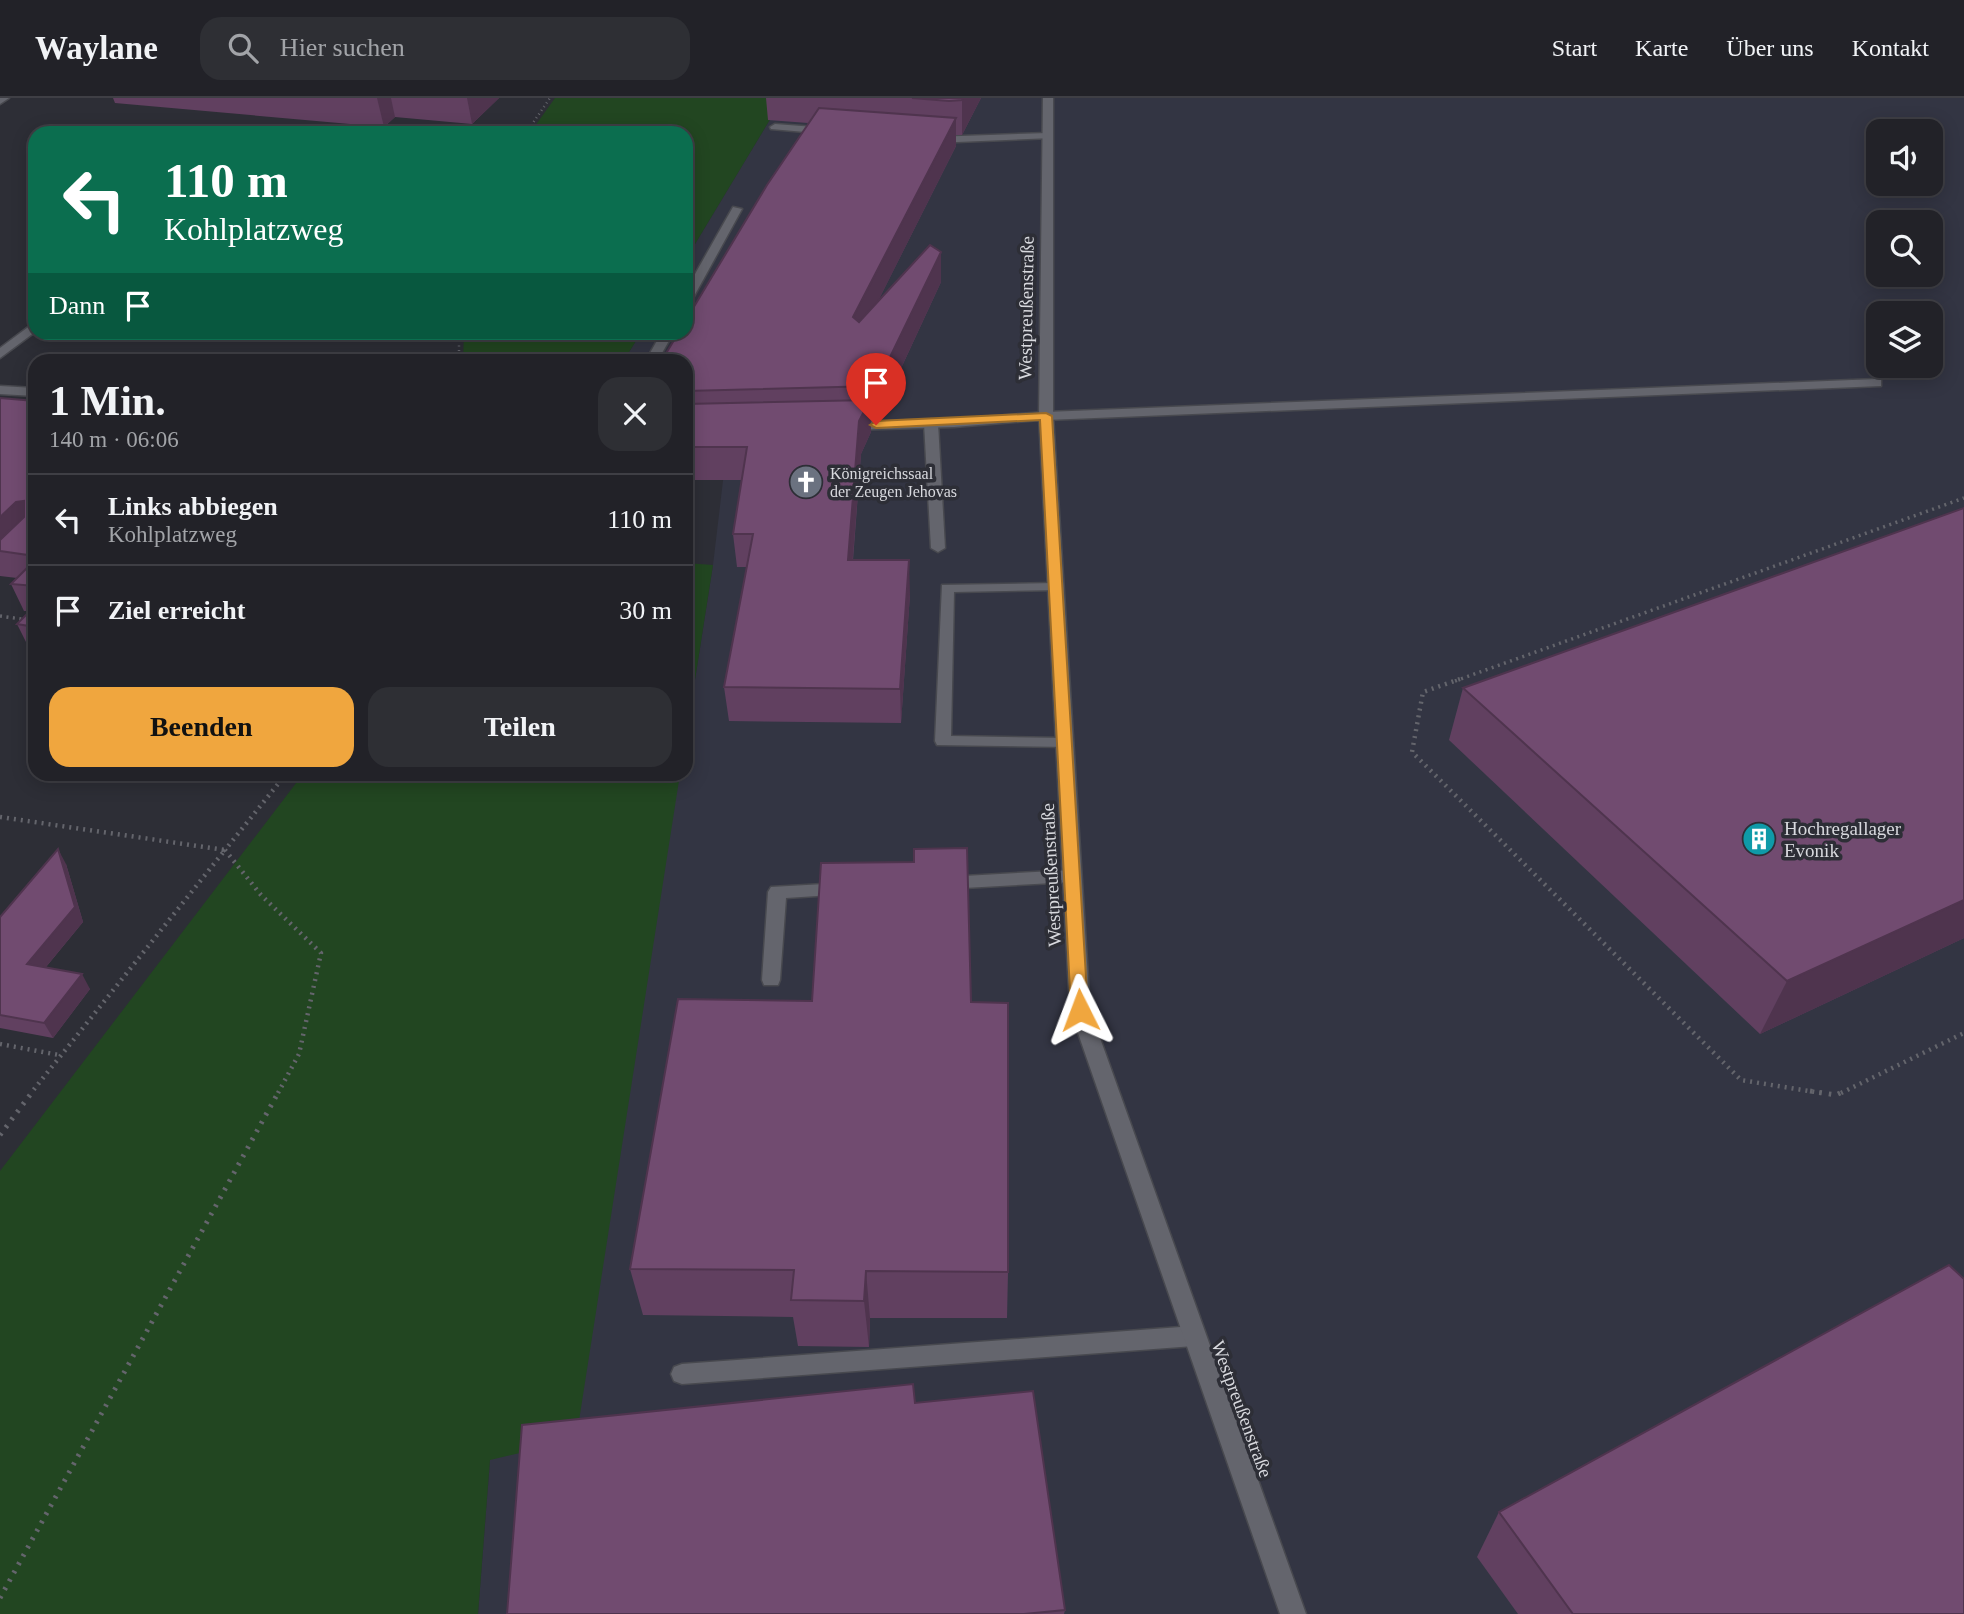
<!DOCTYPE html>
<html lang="de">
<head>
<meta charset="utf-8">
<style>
	body { margin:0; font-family:Georgia,serif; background:#2e2f34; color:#f1f3f6; height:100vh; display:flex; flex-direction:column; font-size:26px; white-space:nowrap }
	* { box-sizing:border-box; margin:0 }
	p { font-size:23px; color:#a2a4a8 }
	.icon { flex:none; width:38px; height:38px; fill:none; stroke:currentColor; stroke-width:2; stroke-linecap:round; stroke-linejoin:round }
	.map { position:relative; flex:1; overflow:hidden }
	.drawer { position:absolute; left:28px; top:256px; width:665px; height:427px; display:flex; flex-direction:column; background:#222228; border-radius:21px; box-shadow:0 4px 18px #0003,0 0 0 2px #3f3f45 }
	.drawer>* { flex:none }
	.guide { position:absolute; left:28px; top:28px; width:665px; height:214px; border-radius:21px; box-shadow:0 4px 18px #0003,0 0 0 2px #3f3f45; background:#0b6e4f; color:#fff; overflow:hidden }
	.fabs { position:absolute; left:1866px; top:21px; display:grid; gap:14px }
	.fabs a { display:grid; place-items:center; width:77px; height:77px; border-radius:14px; background:#222228; box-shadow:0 4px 18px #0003,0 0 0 2px #3f3f45; font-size:35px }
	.pin { position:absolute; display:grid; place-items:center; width:60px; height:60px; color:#fff; margin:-72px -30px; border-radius:50% 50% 50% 0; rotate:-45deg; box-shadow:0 0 7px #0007 }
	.pin .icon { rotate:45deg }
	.me { position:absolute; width:77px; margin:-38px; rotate:357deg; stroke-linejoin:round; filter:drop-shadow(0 0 5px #0008) }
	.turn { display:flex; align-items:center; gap:24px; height:147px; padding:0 21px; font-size:32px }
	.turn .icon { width:91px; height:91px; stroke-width:2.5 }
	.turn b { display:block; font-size:49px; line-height:60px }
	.then { display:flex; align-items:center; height:66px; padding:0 21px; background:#0003; gap:14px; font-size:26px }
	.round { display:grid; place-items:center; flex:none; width:74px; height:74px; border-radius:21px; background:#2e2f34 }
	.headline { display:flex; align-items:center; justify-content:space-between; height:119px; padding:0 21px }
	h1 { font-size:42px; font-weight:600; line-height:52px }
	.action { display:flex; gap:14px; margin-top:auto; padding:14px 21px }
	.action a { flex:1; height:80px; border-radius:21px; background:#f0a63e; color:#111; font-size:28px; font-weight:600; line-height:80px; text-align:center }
	.action a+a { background:#2e2f34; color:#f1f3f6 }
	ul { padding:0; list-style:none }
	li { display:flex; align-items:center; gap:21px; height:91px; padding:0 21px; border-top:2px solid #3f3f45 }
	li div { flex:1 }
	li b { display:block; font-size:26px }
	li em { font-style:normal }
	header { display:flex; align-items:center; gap:42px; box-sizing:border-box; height:98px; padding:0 35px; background:#222228; border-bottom:2px solid #3f3f45 }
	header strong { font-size:33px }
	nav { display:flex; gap:38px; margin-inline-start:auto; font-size:24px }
	.search { width:490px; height:63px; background:#2e2f34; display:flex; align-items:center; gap:18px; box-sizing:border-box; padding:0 24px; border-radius:21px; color:#a2a4a8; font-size:26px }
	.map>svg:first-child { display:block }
	.built { fill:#333543; fill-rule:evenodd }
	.green { fill:#224621 }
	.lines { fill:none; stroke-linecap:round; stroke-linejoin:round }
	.service-casing { stroke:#48494f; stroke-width:3 }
	.minor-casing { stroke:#48494f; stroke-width:3 }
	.tertiary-casing { stroke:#48494f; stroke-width:3 }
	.path-far3 { stroke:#64656c; stroke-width:2.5; stroke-dasharray:1 3.5; stroke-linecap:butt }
	.path-far2 { stroke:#64656c; stroke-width:3.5; stroke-dasharray:2 4.5; stroke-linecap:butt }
	.path-far1 { stroke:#64656c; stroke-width:4.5; stroke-dasharray:2 5; stroke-linecap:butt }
	.path { stroke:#64656c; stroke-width:5; stroke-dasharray:2.5 7; stroke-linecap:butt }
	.service { fill:#64656d; fill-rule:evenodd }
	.minor { fill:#64656d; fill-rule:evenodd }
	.tertiary { fill:#64656d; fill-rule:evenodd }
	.wall { fill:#614060 }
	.shaded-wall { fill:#4f344e }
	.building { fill:#714b70; stroke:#4f344e; stroke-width:2 }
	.route { fill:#f0a63e; stroke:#9c6c28; stroke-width:2 }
	.labels { text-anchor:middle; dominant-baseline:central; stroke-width:7; stroke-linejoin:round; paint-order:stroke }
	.far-poi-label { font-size:16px; fill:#d8d9de; stroke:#2d2e36; text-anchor:start }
	.street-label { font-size:19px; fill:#d8d9de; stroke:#2d2e36 }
	.poi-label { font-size:19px; fill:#d8d9de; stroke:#2d2e36; text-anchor:start }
</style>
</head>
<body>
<header>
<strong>Waylane</strong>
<div class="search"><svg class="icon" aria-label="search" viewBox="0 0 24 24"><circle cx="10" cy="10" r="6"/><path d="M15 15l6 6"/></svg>Hier suchen</div>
<nav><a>Start</a><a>Karte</a><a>Über uns</a><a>Kontakt</a></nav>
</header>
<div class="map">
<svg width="1964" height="1516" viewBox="0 0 1964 1516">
	<rect width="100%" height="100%" fill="#2d2e36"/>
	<path class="built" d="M783 0H1964V1516H478L490 1362 680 676H686V639L713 467 727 349 686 262H624L641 235 686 234V161ZM1878 33H1930V86H1878ZM1878 124H1930V177H1878ZM1878 215H1930V268H1878Z"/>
	<g class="green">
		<path d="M555 0H783L686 161V35H530Z"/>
		<path d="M464 235V234L641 235 624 262H463Z"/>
		<path d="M686 465 713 467 686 639Z"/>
		<path d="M303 676H680L576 1342 490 1362 478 1516H0V1073Z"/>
	</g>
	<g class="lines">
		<defs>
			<g id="service">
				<path d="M775 26 828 30 833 33 828 36 771 31 770 29Z"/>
				<path d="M1048 35 1052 36V40L933 45 928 42 933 39Z"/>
				<path d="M733 109 742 111 692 202 686 206V192Z"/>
				<path d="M662 234H674L658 262H646Z"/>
				<path d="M1877 281 1881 282V288L1046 322 1039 318 1046 314Z"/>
				<path d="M931 321 938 325 945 450 938 454 931 450 924 325Z"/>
				<path d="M1055 485 1062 489 1060 492 954 494 951 638 1065 640 1073 645 1071 649 937 647 935 643 942 487Z"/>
				<path d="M1072 772 1078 774 1081 778 1078 782 1072 784 946 791 940 790 937 785 940 780 946 779Z"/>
				<path d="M842 785 848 786 851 791 848 796 786 800 780 882 778 887H764L762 882 768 794 771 789Z"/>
				<path d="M1194 1228 1202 1231 1205 1238 1202 1245 1194 1248 682 1286 674 1283 671 1276 674 1269 682 1266Z"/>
			</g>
			<g id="minor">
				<path d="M0 0H9L0 6Z"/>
				<path d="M35 224V234L0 260V250Z"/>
				<path d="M0 288 35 290V298L0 296Z"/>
				<path d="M1046 314 1051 315V321L954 329 847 332 840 328 847 324 954 321Z"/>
			</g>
			<path id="tertiary" d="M1043 0H1053V318L1090 912 1306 1516H1280L1070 912 1039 318Z"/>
		</defs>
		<use href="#service" class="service-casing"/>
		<use href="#minor" class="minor-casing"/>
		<use href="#tertiary" class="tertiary-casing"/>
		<g class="path-far3">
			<path d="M526 35 550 0"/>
			<path d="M459 234V257"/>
		</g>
		<g class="path-far2">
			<path d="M459 256V262"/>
			<path d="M0 518 35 523"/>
			<path d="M1455 583 1964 400"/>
		</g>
		<g class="path-far1">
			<path d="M1460 581 1423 594 1412 654 1741 982 1821 995"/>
			<path d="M0 719 225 752 31 995"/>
			<path d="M0 946 59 957"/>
			<path d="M278 995 299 956 321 855 261 797 225 752 286 676"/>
			<path d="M1841 995 1964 935"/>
		</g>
		<g class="path">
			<path d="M1810 993 1836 997 1844 993"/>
			<path d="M0 1037 33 993"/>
			<path d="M0 1500 279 993"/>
		</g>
		<use href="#service" class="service"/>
		<use href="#minor" class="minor"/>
		<use href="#tertiary" class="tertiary"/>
	</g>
	<g class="wall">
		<path d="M113 0H499L472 26 395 19 384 29 115 5Z"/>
		<path d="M766 0H981L962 37H956V48L878 203 941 184 878 320 871 321V334L861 356 853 462 910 496 901 625 729 623 724 589 747 469H737L733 436 742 382H686V262L808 25 768 22Z"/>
		<path d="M0 300 35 303V554H31L17 526 30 513H24L11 486 17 480 0 478Z"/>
		<path d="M1964 410V840L1760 936 1449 642 1463 590Z"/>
		<path d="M66 766 83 824 46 869 90 891 53 940 0 930V819Z"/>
		<path d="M971 904 1008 1174 1007 1220H870L869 1249 798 1248 793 1219 643 1217 630 1171Z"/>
		<path d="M915 1305 1065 1512 1064 1516H507Z"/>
		<path d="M1499 1414 1964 1516H1518L1477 1459Z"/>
	</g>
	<g class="shaded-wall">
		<path d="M377 0H391L395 19 384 29Z"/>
		<path d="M467 0H499L472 26Z"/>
		<path d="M963 0H981L962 37V2Z"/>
		<path d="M956 20V48L854 251 853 219Z"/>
		<path d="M941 154V184L878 320 876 288Z"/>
		<path d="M870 302 871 334 861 356 850 495 848 462 859 323Z"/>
		<path d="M24 403 35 426 0 453V419L16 404Z"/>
		<path d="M909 462 910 496 901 625 900 591Z"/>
		<path d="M58 751 66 766 83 824 36 881 27 866Z"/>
		<path d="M1964 802V840L1760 936 1787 883Z"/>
		<path d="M82 876 90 891 53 940 44 925Z"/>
		<path d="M866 1173 870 1220 869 1249 864 1203Z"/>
	</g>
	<g class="building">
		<path d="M912 0H963L962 2 949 3Z"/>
		<path d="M819 10 956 20 853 219 859 224 930 147 941 154 876 288 686 293V262H662L679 234H686V222L767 87Z"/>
		<path d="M0 300 35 303V458L0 453V442L24 419V403L16 404 0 419Z"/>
		<path d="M870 302 859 323 848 462H909L900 591 724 589 753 436H733L747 349H686V306Z"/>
		<path d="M1964 410V802L1787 883 1463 590Z"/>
		<path d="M35 462V488L11 486Z"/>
		<path d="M35 508V529L17 526Z"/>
		<path d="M967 750 971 904 1008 905V1174L866 1173 864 1203 791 1202 794 1172 630 1171 678 901 812 903 821 765 914 764V751Z"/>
		<path d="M58 751 75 809 27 866 82 876 44 925 0 917V819Z"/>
		<path d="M1949 1167 1964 1181V1516H1573L1499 1414Z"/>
		<path d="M913 1286 915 1305 1033 1293 1065 1512 1024 1516H507L522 1327Z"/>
	</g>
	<path class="route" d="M1046 315 1052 318 1088 912 1086 917H1073L1071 912 1040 322 876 330 870 327 876 323Z"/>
	<defs>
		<symbol id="church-disc" viewBox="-11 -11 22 22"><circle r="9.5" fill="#6b7280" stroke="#2d2e36"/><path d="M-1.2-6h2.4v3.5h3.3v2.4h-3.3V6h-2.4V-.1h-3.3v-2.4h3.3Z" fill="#fff"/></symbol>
		<symbol id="building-disc" viewBox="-11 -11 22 22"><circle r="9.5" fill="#0f9aa8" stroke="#2d2e36"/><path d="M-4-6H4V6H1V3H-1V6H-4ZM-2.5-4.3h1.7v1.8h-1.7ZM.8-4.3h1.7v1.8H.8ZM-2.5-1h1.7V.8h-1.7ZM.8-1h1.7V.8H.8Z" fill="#fff"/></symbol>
	</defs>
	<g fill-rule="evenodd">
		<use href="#church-disc" x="787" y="365" width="38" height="38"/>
		<use href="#building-disc" x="1740" y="722" width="38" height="38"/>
	</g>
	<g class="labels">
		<g class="far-poi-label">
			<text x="830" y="375">Königreichssaal<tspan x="830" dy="18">der Zeugen Jehovas</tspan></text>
		</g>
		<g class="street-label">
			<text transform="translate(1026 210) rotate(-89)">Westpreußenstraße</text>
			<text transform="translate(1051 777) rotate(-93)">Westpreußenstraße</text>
			<text transform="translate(1242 1311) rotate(70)">Westpreußenstraße</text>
		</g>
		<g class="poi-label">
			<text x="1784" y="730">Hochregallager<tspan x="1784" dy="22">Evonik</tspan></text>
		</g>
	</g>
</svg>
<div class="fabs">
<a><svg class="icon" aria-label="sound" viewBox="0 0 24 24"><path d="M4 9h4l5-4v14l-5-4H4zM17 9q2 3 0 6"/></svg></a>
<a><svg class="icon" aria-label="search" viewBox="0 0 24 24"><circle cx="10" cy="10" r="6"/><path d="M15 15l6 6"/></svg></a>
<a><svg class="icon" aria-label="layers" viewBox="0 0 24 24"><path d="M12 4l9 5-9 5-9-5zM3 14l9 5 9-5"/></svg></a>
</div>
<div class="pin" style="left:876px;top:327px;background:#d93025"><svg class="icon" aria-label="arrive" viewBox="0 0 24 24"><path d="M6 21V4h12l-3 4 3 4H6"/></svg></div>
<svg class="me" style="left:1080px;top:912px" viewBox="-20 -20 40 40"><path d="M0-17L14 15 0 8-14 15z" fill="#f0a63e" stroke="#fff" stroke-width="4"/></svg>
<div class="guide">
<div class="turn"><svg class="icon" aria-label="left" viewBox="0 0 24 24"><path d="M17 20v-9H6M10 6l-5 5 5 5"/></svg><div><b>110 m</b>Kohlplatzweg</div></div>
<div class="then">Dann<svg class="icon" aria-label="arrive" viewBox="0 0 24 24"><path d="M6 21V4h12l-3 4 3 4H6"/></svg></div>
</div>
<section class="drawer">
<div class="headline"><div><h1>1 Min.</h1><p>140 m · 06:06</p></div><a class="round"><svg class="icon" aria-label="close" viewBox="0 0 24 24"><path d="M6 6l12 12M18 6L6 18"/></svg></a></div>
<ul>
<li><svg class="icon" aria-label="left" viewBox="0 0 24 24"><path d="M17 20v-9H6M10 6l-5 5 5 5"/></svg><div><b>Links abbiegen</b><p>Kohlplatzweg</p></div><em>110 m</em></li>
<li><svg class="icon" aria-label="arrive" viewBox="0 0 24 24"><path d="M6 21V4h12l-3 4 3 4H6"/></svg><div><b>Ziel erreicht</b></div><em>30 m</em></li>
</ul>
<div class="action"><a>Beenden</a><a>Teilen</a></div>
</section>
</div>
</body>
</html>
